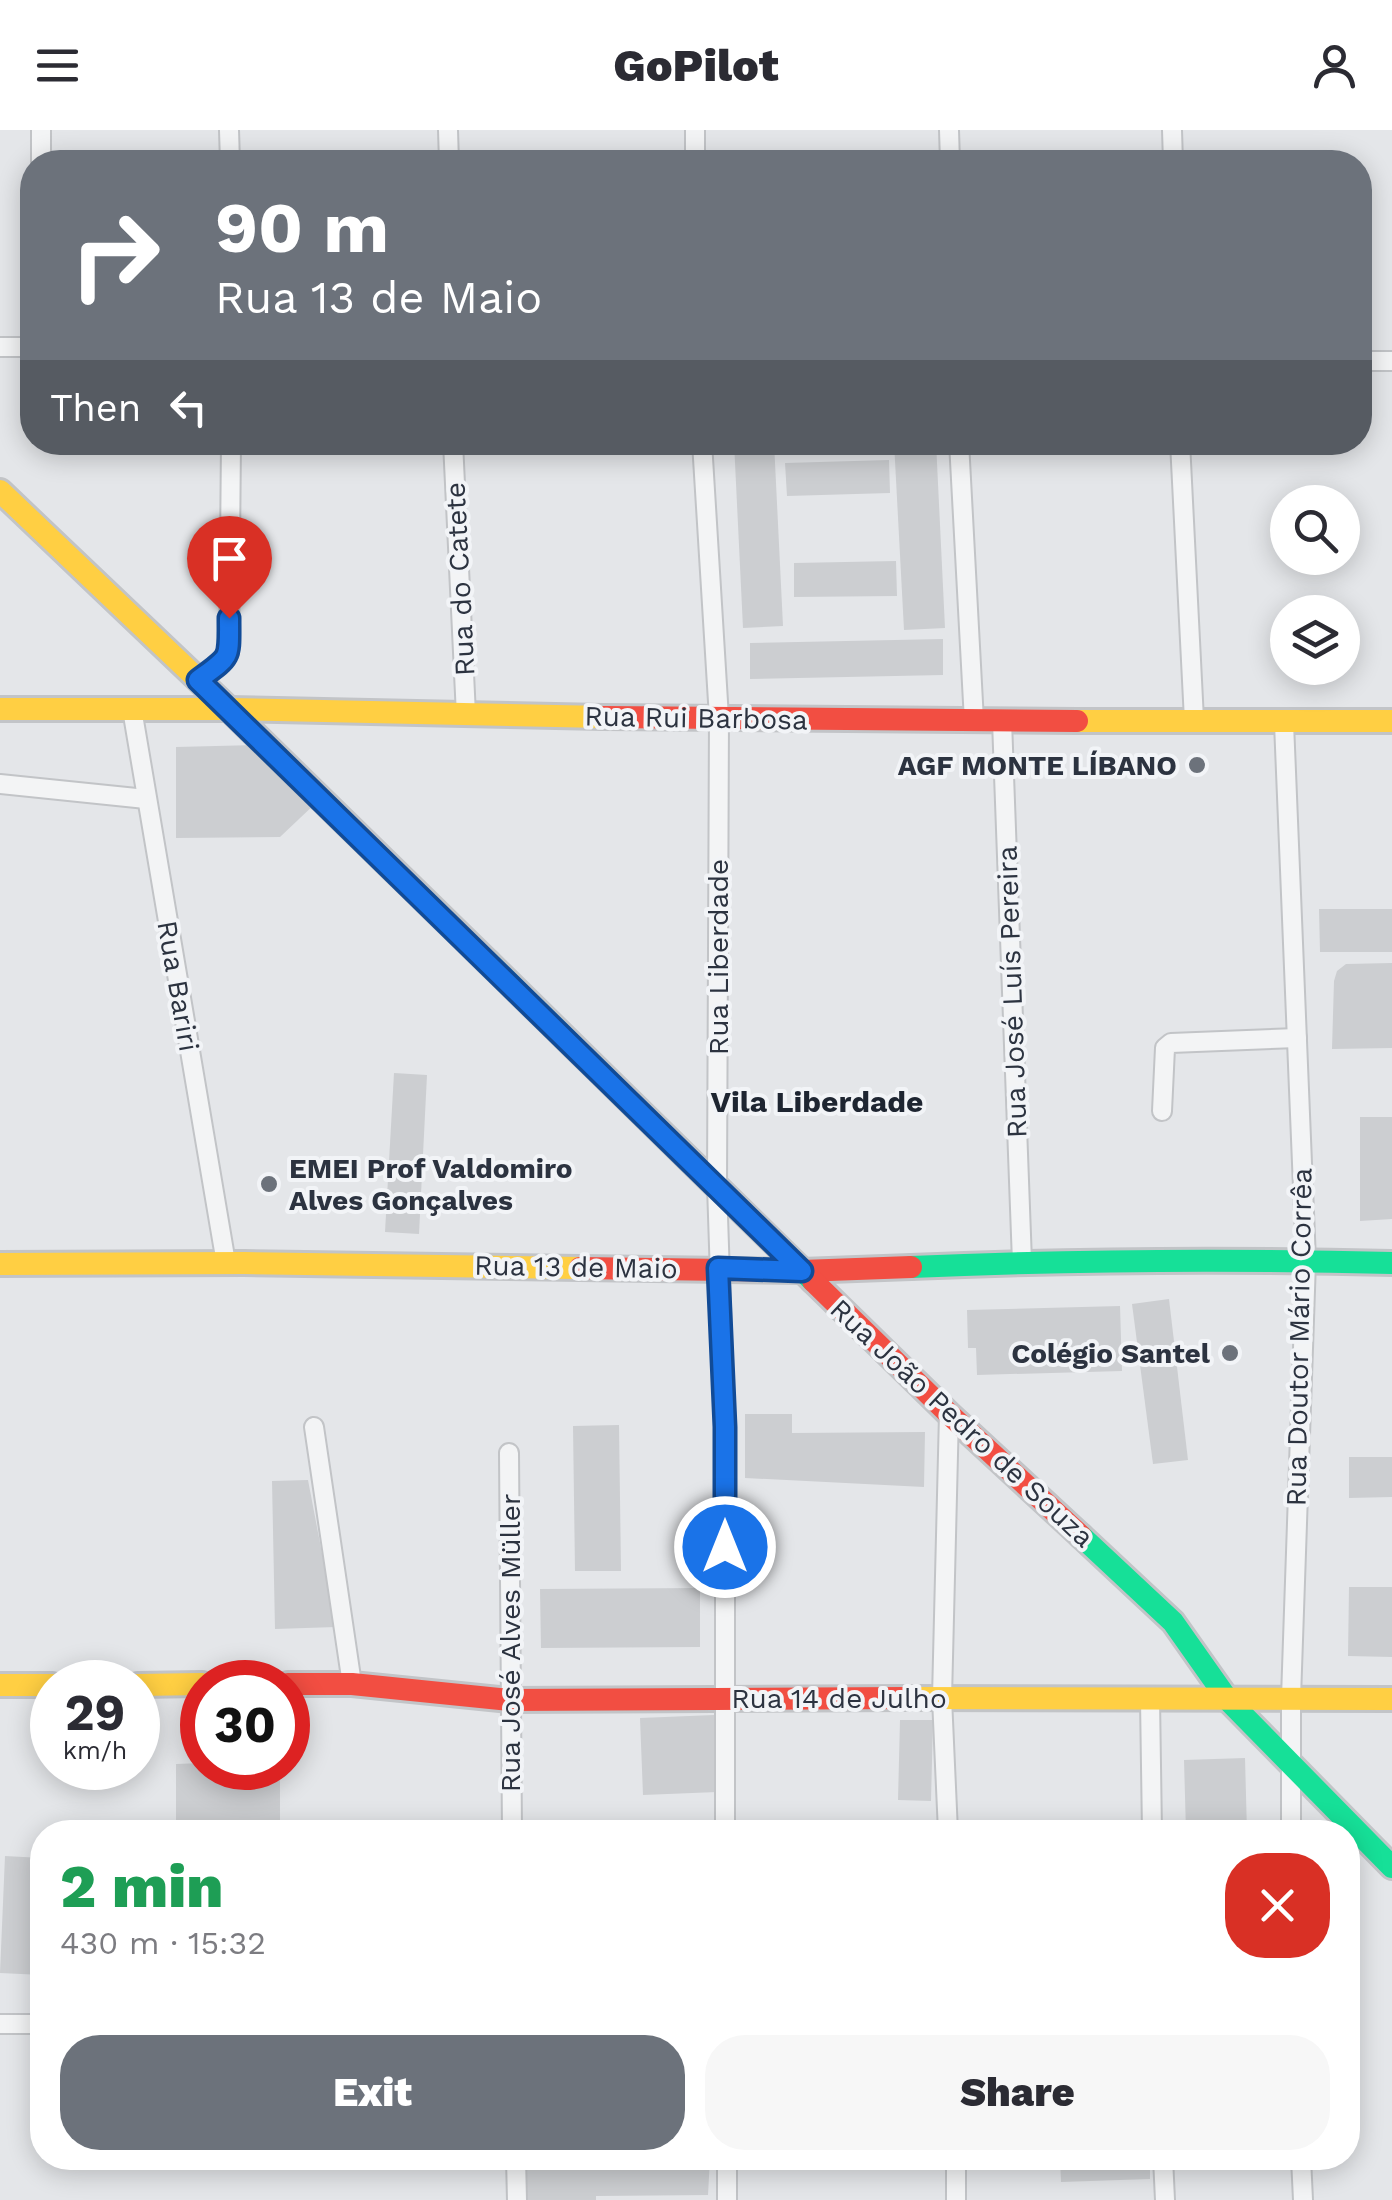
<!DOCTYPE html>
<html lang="en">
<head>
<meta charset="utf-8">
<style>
	body { margin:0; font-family:"Work Sans",sans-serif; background:#f7f7f7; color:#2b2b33; height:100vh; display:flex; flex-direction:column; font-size:38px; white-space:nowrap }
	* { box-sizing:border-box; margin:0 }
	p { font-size:32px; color:#7c7c81 }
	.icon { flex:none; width:55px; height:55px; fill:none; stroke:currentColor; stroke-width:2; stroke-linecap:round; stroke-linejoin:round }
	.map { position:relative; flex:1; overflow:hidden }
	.side { position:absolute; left:30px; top:1690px; width:1330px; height:350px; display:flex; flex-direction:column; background:#fff; border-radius:40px; box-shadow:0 5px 25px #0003 }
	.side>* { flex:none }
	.top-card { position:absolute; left:20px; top:20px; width:1352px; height:305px; border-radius:40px; box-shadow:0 5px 25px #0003; background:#6c727b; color:#fff; overflow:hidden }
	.fabs { position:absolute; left:1270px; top:355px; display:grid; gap:20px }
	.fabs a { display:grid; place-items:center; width:90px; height:90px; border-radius:50%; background:#fff; box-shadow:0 5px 25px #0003; font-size:50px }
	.speed { position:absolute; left:30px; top:1530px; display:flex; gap:20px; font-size:50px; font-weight:700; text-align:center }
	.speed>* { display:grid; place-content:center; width:130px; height:130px; border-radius:50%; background:#fff; box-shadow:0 5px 25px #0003; line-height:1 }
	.speed small { font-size:25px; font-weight:400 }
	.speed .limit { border:15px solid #d22; background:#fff; color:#111 }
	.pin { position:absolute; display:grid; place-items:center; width:85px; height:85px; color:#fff; margin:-102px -42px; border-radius:50% 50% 50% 0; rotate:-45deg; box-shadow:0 0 10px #0007 }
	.pin .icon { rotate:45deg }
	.me { position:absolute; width:110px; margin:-55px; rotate:0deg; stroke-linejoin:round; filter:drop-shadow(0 0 8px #0008) }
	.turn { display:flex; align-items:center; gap:35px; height:210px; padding:0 30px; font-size:45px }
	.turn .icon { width:130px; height:130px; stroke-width:2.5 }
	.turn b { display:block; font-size:70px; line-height:85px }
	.then { display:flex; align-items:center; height:95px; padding:0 30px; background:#0003; gap:20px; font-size:38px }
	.round { display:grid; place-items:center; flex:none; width:105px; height:105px; border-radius:40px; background:#f7f7f7 }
	.headline { display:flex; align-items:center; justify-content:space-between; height:170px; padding:0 30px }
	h1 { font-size:60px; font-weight:800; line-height:75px; color:#1e9e55 }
	.cta { display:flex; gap:20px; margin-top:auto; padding:20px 30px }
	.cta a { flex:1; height:115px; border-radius:40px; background:#6c727b; color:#fff; font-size:40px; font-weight:800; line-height:115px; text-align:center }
	.cta a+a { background:#f7f7f7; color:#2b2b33 }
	header { display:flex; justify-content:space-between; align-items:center; height:130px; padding:0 30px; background:#fff; font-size:45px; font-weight:800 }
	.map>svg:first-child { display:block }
	.building { fill:#ccced1 }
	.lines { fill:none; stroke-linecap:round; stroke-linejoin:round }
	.street-casing { stroke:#c2c4c7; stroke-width:22 }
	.fast-casing { stroke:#c2c4c7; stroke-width:28 }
	.slow-casing { stroke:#c2c4c7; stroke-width:28 }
	.jam-casing { stroke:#c2c4c7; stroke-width:28 }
	.street { stroke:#f3f4f5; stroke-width:18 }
	.fast { stroke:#16e098; stroke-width:22 }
	.slow { stroke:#ffcf43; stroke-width:22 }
	.jam { stroke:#f24e42; stroke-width:22 }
	.route-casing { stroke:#114b97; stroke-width:25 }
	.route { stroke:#1a73e8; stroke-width:18 }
	.poi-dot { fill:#6c727b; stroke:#f2f4f7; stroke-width:4 }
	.labels { text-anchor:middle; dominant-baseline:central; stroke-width:8; stroke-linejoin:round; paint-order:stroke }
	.street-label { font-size:28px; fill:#2c3340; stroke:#f2f4f7 }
	.poi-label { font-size:28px; font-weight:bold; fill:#2c3340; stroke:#f2f4f7; text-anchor:end }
	.neighbourhood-label { font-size:30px; font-weight:bold; fill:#1e2531; stroke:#f2f4f7 }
</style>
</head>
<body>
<header><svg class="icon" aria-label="menu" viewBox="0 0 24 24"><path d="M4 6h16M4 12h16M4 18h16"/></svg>GoPilot<svg class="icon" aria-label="person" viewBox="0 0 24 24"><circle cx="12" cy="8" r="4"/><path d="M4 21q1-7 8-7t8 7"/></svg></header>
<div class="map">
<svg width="1392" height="2070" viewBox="0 0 1392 2070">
	<rect width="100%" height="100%" fill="#e4e6e9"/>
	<g class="building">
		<path d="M734 312H774L783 496 743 498Z"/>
		<path d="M894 312H936L945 498 904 500Z"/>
		<path d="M889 330 890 363 787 366 785 333Z"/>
		<path d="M896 431 897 466 794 467V433Z"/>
		<path d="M943 509V545L750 549V513Z"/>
		<path d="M259 615 317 672 280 707 176 708V617Z"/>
		<path d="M1319 779H1392V822H1320Z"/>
		<path d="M1392 833V918L1332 919 1334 851 1337 841 1346 834Z"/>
		<path d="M394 943 427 945 419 1104 385 1102Z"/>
		<path d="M1360 987H1392V1089L1360 1091Z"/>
		<path d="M1169 1169 1188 1330 1153 1334 1132 1174Z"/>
		<path d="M1120 1176 1122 1241 977 1245 976 1218H968L967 1180Z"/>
		<path d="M745 1284H792V1303L925 1302 924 1357 745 1348Z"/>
		<path d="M619 1295 621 1441H575L573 1296Z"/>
		<path d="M1349 1327H1392V1367L1349 1368Z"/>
		<path d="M308 1350 336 1497 275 1499 272 1351Z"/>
		<path d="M1349 1457H1392V1527L1348 1526Z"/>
		<path d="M700 1458V1517L541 1518 540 1459Z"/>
		<path d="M714 1585 717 1662 643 1665 640 1588Z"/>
		<path d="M900 1590H933L931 1671 898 1670Z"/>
		<path d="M1245 1628 1247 1702H1186L1184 1630Z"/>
		<path d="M202 1633V1638H280V1702H176V1634Z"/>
		<path d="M5 1726 42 1728V1845L0 1843Z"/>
		<path d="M526 2028H710L708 2065 596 2066V2070H526Z"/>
		<path d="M1060 2028H1150V2049L1061 2052Z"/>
	</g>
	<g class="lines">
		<defs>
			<g id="street">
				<path d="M41 0V32"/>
				<path d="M229 0 230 32"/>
				<path d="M448 0 449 32"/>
				<path d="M695 0V32"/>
				<path d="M949 0 950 32"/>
				<path d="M1172 0 1173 32"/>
				<path d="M0 217H32"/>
				<path d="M1360 231H1392"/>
				<path d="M453 312 466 585"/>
				<path d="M702 312 719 588 717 1056 725 1297V1702"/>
				<path d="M959 312 974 591"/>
				<path d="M1180 312 1194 590"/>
				<path d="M198 550 224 530 229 523 231 312"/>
				<path d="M132 579 226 1133"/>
				<path d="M1002 591 1022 1132"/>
				<path d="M1284 593 1306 1131 1291 1568V1702"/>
				<path d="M0 654 146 669"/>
				<path d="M1162 981 1165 918 1171 913 1297 908"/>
				<path d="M314 1297 352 1554"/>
				<path d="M509 1323 512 1702"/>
				<path d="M1150 1569 1152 1702"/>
				<path d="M948 1702 942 1568 949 1284"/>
				<path d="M0 1894H42"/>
				<path d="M516 2028 517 2070"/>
				<path d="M727 2028V2070"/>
				<path d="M956 2028V2070"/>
				<path d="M1163 2028 1165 2070"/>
				<path d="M1301 2028 1303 2070"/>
			</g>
			<g id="fast">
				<path d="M488 832 813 1151"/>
				<path d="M911 1137C1071 1130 1232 1129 1392 1133"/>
				<path d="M1081 1406 1173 1492 1228 1570 1392 1737"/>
			</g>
			<g id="slow">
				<path d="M0 361 229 579 488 832"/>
				<path d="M0 579H229L603 587"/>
				<path d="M1077 591H1392"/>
				<path d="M0 1134 244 1133 580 1138"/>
				<path d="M0 1555H52"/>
				<path d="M138 1555 202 1554"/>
				<path d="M907 1568 1392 1569"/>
			</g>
			<g id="jam">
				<path d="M603 587 1077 591"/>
				<path d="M580 1138 802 1141 911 1137"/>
				<path d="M813 1151 949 1284 1081 1406"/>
				<path d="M288 1554H352L510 1570 907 1568"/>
			</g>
		</defs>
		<use href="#street" class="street-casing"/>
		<use href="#fast" class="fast-casing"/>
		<use href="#slow" class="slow-casing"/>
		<use href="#jam" class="jam-casing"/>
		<use href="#street" class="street"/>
		<use href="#fast" class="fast"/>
		<use href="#slow" class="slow"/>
		<use href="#jam" class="jam"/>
	</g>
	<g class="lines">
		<defs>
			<path id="route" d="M229 488C229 530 232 525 198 550L802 1141 718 1138 725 1297V1417"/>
		</defs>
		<use href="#route" class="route-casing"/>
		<use href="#route" class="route"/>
	</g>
	<g class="poi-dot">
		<circle cx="1197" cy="635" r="10"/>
		<circle cx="269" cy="1054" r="10"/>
		<circle cx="1230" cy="1223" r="10"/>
	</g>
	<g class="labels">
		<g class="street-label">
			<text transform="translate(460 449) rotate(-93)">Rua do Catete</text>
			<text transform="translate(696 588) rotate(1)">Rua Rui Barbosa</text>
			<text transform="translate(718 827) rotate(-90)">Rua Liberdade</text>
			<text transform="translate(178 856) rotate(80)">Rua Bariri</text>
			<text transform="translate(1012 862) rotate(-92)">Rua José Luís Pereira</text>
			<text transform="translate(576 1137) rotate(1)">Rua 13 de Maio</text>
			<text transform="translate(1299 1207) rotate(-89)">Rua Doutor Mário Corrêa</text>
			<text transform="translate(962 1293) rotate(43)">Rua João Pedro de Souza</text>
			<text transform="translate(510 1513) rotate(-90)">Rua José Alves Müller</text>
			<text x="839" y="1568">Rua 14 de Julho</text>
		</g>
		<g class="poi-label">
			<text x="1177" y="635">AGF MONTE LÍBANO</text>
			<text x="289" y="1038" text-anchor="start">EMEI Prof Valdomiro<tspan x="289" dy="32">Alves Gonçalves</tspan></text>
			<text x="1210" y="1223">Colégio Santel</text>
		</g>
		<g class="neighbourhood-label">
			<text x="817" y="971">Vila Liberdade</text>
		</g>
	</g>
</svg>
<div class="fabs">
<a><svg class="icon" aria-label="search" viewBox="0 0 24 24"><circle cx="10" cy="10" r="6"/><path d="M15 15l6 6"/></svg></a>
<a><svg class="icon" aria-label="layers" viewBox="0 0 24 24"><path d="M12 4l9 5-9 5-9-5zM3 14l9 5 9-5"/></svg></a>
</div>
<div class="speed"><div>29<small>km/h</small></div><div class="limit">30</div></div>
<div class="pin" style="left:229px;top:488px;background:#d93025"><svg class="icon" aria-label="arrive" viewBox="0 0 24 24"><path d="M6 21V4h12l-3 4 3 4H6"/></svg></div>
<svg class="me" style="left:725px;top:1417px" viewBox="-20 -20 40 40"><circle r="17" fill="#1a73e8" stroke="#fff" stroke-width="3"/><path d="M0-11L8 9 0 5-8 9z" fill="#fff"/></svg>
<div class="top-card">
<div class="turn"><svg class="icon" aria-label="right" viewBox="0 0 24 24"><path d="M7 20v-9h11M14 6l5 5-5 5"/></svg><div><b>90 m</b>Rua 13 de Maio</div></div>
<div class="then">Then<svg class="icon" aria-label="left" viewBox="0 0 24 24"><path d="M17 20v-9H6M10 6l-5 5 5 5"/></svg></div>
</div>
<section class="side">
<div class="headline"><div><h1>2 min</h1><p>430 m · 15:32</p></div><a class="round" style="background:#d93025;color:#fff"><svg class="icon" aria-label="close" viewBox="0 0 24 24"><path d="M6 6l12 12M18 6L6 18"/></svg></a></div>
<div class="cta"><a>Exit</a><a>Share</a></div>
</section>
</div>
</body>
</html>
